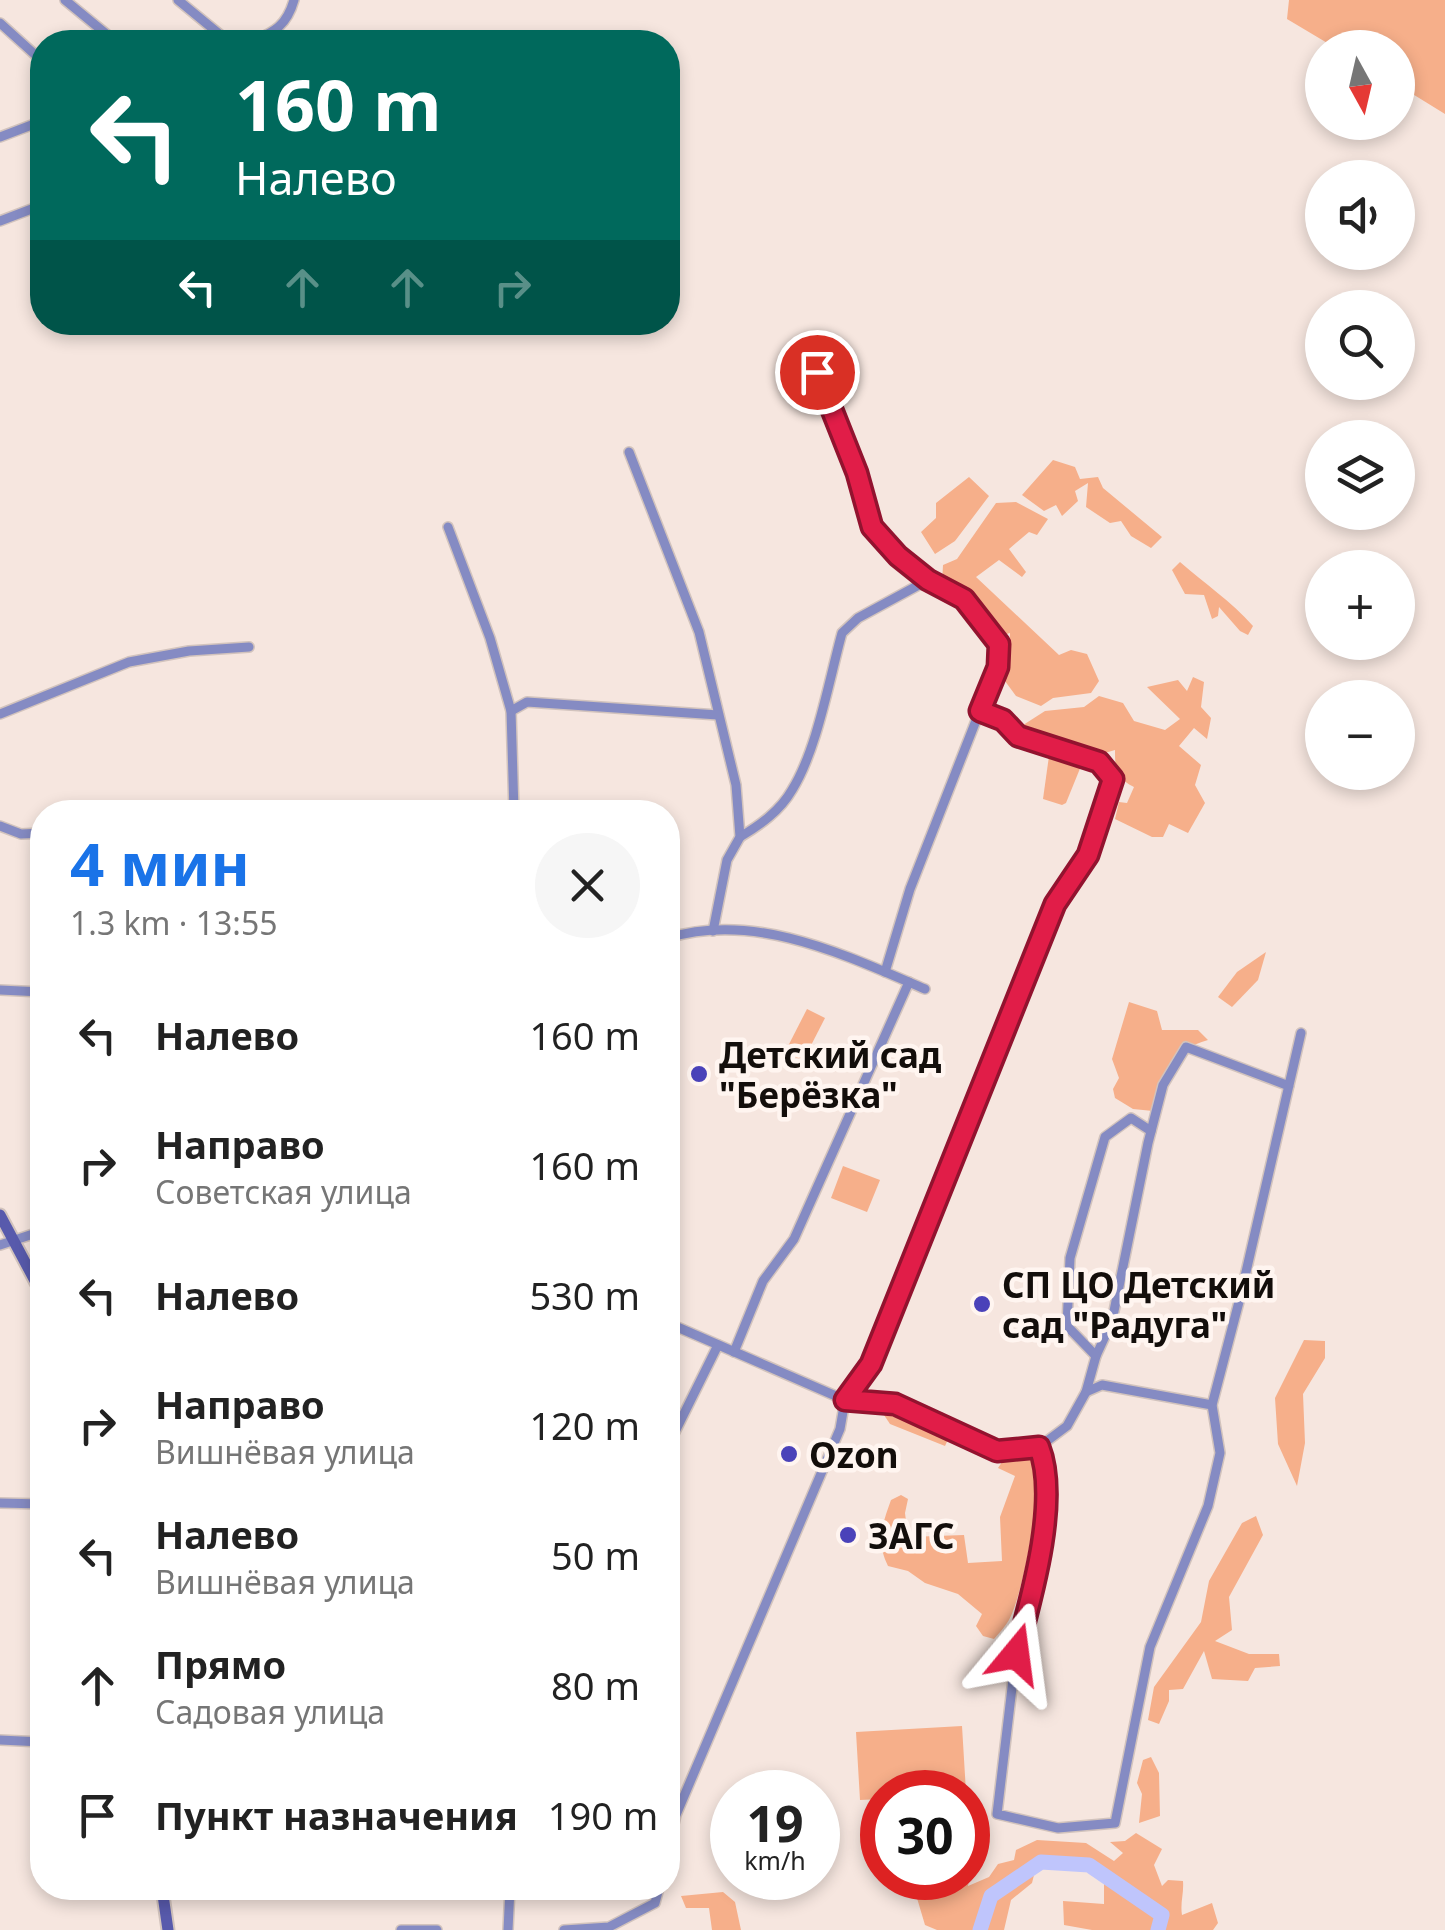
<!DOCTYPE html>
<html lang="ru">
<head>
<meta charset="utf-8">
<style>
	body { margin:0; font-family:"Noto Sans",sans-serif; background:#f6f6f6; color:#222; height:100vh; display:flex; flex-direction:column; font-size:38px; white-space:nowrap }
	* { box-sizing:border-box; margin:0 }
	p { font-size:32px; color:#767676 }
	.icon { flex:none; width:55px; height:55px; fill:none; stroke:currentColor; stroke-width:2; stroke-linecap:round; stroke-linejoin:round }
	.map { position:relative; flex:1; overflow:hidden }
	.details { position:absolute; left:30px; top:800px; width:650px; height:1100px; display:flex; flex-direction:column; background:#fff; border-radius:40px; box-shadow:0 5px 15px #0003 }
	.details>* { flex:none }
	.guide { position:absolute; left:30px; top:30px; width:650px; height:305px; border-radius:40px; box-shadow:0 5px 15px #0003; background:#00695c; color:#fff; overflow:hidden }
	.needle { width:65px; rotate:172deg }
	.fabs { position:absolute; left:1305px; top:30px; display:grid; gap:20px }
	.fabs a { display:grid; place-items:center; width:110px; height:110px; border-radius:50%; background:#fff; box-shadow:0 5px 15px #0003; font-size:50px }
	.speed { position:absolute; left:710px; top:1770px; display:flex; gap:20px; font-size:50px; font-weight:700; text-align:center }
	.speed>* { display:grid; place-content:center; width:130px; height:130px; border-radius:50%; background:#fff; box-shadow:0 5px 15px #0003; line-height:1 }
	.speed small { font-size:25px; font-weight:400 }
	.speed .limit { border:15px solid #d22; background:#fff; color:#111 }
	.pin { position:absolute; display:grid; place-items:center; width:85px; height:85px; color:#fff; margin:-42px; border:5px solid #fff; border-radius:50%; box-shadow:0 2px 10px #0007 }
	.me { position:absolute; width:110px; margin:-55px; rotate:16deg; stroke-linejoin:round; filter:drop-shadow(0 0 8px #0008) }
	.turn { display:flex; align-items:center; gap:35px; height:210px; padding:0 40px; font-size:45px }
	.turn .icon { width:130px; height:130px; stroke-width:2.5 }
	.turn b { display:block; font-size:70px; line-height:85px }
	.lanes { display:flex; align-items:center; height:95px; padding:0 40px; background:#0003; justify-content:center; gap:50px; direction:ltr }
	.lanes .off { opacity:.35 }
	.round { display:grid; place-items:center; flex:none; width:105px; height:105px; border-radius:52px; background:#f6f6f6 }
	.summary { display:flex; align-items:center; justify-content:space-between; height:170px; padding:0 40px }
	h1 { font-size:60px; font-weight:700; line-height:75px; color:#1a73e8 }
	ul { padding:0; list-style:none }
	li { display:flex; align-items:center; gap:30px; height:130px; padding:0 40px }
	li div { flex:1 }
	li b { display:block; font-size:38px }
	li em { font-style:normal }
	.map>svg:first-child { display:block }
	.green { fill:#f6af8a }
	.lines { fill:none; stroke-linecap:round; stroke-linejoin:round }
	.river { stroke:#bfc5fc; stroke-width:15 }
	.street-casing { stroke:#d2c3bd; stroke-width:12 }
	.secondary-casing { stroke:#d2c3bd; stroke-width:15 }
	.street { stroke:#858bc3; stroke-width:9 }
	.secondary { stroke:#585aac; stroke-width:11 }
	.route-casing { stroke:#92132f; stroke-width:25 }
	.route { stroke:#e11d48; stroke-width:18 }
	.poi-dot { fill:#4a42b9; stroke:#fff5f0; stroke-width:4 }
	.labels { text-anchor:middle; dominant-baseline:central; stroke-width:9; stroke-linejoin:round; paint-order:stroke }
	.poi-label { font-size:35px; font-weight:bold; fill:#130e0b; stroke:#fff5f0; text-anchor:start }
</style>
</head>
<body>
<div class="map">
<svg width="1445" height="1930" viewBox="0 0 1445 1930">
	<rect width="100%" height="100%" fill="#f6e6df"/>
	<g class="green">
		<path d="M1289 0H1445V114L1398 85V48L1334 47 1287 19Z"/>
		<path d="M1053 460 1075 467 1080 479 1098 477 1103 488 1162 537 1151 548 1131 536 1121 521 1110 523 1086 507 1088 483 1075 491 1078 501 1062 516 1056 505 1044 511 1022 495Z"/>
		<path d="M969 477 989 496 955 541 935 554 921 532 936 518V503Z"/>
		<path d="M1016 502 1048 519 1037 535 1029 532 1009 549 1026 572 1022 577 999 560 976 577 1059 655 1071 650 1087 654 1099 681 1091 693 1053 698 1041 706 1016 696 1002 677 1009 659 1010 633 1000 636 964 594 942 583 943 565 957 559 996 503Z"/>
		<path d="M1180 562C1205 584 1231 601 1253 626L1248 635 1240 631 1219 607 1218 616 1212 619 1204 595 1185 594 1172 570Z"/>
		<path d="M1193 677 1204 682 1201 707 1211 718 1207 739 1194 728 1179 746 1201 765 1195 785 1205 803 1188 833 1169 824 1163 837H1152L1115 819 1119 802 1127 803 1134 787C1116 778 1115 770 1115 750L1091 757 1036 739 1020 727 1045 711 1084 707 1099 696 1123 703 1134 721 1165 730 1180 719 1147 687 1178 680 1187 691Z"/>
		<path d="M1049 756 1081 766 1066 803 1062 805 1043 799Z"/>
		<path d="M1266 952 1258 980 1232 1007 1218 997 1237 972Z"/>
		<path d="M1129 1002 1157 1011 1162 1030H1198L1208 1040C1173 1049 1161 1078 1153 1111L1133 1109 1115 1098 1113 1089 1119 1078 1112 1059Z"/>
		<path d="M807 1009 825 1018 803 1061 785 1052Z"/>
		<path d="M843 1166 880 1180 867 1212 831 1198Z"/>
		<path d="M1304 1340 1325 1341V1358L1303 1394 1305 1443 1297 1486 1278 1444 1275 1398Z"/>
		<path d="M878 1406 950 1435 945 1446 890 1424Z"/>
		<path d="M1006 1456 1034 1457C1043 1487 1024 1592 1009 1620 1005 1627 999 1633 994 1639L983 1636 976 1626 982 1614 958 1594 925 1583 908 1571 888 1566C876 1542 882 1525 891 1500L901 1495 908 1499 905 1513 908 1537 964 1535 968 1563 1002 1561 1000 1517 1015 1476 998 1468Z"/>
		<path d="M1256 1516 1263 1535 1229 1597 1232 1630 1215 1641 1249 1654H1279L1280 1666 1255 1668 1248 1681 1212 1679 1204 1651 1183 1689 1169 1690V1701L1159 1724 1148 1720 1154 1687 1201 1622 1209 1581 1242 1523Z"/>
		<path d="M962 1726 966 1792H882V1799L860 1800 856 1732Z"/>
		<path d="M1151 1757 1159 1773 1160 1816 1139 1823 1142 1794 1137 1783 1143 1760Z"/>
		<path d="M1136 1833 1162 1849 1154 1865 1162 1886 1168 1880 1183 1881C1184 1894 1180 1903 1182 1915L1212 1903 1218 1923 1213 1930H1092L1064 1925 1063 1901 1104 1904V1881L1082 1869 1036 1867 1032 1883 1011 1900 1004 1930H937L925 1925 911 1878H968V1841L973 1861 968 1886 989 1877 998 1864 1014 1860 1016 1850 1037 1840 1086 1843 1114 1861 1123 1853 1110 1842 1125 1841Z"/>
		<path d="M723 1892 735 1902 741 1930H712L709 1908H686L681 1896Z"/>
	</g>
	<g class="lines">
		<path class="river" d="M980 1930 991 1896 1041 1862 1089 1865 1162 1915 1158 1930"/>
		<defs>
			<g id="street">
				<path d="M65 0 116 42"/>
				<path d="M178 0 229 42"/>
				<path d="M0 23 42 61"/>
				<path d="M251 42C275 32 287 25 294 0"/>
				<path d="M0 137 42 121"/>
				<path d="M0 221 42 205"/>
				<path d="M817 372 857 473 872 527 898 556 928 580 964 599 999 644 997 667 910 889 885 972"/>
				<path d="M629 452 699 632 736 785 740 837 727 860 713 931"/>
				<path d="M448 527 490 638 511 711 514 812"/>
				<path d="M511 711 527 702 718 715"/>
				<path d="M0 714 129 662 189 651 249 647"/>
				<path d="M431 812 513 809"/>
				<path d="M0 826 21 834 42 833"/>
				<path d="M740 837C760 825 780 811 792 790 817 750 829 680 842 633L858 618 928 580"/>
				<path d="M668 938C755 911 845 955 925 989"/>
				<path d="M0 990 42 992"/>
				<path d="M1289 1086 1186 1047 1163 1085 1148 1143 1112 1321 1096 1356 1086 1392 1067 1426 1039 1447 1047 1466 1039 1573 1016 1654 997 1814 1058 1828 1115 1823 1150 1647 1208 1506 1220 1453 1212 1405 1240 1298 1301 1033"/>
				<path d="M0 1245 42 1231"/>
				<path d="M668 1323 845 1400 895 1404 997 1451 1039 1447"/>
				<path d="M734 1352 763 1281 794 1239 909 982"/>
				<path d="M1096 1356 1067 1326 1070 1258 1105 1137 1131 1118 1151 1131"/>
				<path d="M1086 1392 1102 1385 1212 1405"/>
				<path d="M668 1446 718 1345"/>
				<path d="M0 1503 42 1504"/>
				<path d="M0 1740 42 1742"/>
				<path d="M668 1851 676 1815 840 1429 845 1400 871 1364 1055 905C1082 863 1102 828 1113 779L1099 762 1018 736 1003 720 980 711"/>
				<path d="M401 1930H437"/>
				<path d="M508 1930 510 1888"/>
				<path d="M564 1930 609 1927 655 1903 659 1888"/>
			</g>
			<g id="secondary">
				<path d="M0 1215 42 1294"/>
				<path d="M162 1888 168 1930"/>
			</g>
		</defs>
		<use href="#street" class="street-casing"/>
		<use href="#secondary" class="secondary-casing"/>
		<use href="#street" class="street"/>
		<use href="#secondary" class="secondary"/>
	</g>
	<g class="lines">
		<defs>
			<path id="route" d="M817 372 857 473 872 527 898 556 928 580 964 599 999 644 998 667 980 711 1003 720 1018 736 1099 762 1113 779 1088 855 1055 904 871 1364 845 1400 895 1404 997 1451 1039 1447C1060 1500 1031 1599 1016 1654"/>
		</defs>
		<use href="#route" class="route-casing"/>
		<use href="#route" class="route"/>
	</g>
	<g class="poi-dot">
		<circle cx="699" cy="1074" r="10"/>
		<circle cx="982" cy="1304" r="10"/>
		<circle cx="789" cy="1454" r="10"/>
		<circle cx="848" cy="1535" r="10"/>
	</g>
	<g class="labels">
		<g class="poi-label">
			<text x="719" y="1054">Детский сад<tspan x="719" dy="40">"Берёзка"</tspan></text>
			<text x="1002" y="1284">СП ЦО Детский<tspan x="1002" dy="40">сад "Радуга"</tspan></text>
			<text x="809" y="1454">Ozon</text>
			<text x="868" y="1535">ЗАГС</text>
		</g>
	</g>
</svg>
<div class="fabs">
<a><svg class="needle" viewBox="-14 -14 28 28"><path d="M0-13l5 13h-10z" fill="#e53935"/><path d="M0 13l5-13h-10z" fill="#767676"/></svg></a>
<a><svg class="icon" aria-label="sound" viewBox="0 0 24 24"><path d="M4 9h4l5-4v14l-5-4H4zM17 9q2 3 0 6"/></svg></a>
<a><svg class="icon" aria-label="search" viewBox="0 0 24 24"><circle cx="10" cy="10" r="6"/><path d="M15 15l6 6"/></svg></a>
<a><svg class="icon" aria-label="layers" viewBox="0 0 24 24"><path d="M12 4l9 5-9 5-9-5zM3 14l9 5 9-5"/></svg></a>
<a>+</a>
<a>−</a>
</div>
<div class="speed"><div>19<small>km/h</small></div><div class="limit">30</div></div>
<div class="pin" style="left:817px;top:372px;background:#d93025"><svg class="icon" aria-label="arrive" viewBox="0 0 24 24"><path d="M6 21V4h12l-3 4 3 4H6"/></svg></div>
<svg class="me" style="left:1016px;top:1654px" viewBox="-20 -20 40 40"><path d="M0-17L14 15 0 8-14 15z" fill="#e11d48" stroke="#fff" stroke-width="4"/></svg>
<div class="guide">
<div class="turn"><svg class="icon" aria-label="left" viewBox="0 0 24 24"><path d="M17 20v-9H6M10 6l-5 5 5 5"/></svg><div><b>160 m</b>Налево</div></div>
<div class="lanes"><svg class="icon" aria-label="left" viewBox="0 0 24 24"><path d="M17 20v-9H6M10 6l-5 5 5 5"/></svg><svg class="icon off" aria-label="ahead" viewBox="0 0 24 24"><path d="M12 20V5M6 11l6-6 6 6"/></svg><svg class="icon off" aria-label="ahead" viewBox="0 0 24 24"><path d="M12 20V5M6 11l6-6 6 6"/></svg><svg class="icon off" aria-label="right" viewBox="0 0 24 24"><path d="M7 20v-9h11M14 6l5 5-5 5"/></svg></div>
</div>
<section class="details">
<div class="summary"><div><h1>4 мин</h1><p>1.3 km · 13:55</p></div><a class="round"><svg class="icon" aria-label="close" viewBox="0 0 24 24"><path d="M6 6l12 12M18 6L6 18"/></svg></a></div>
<ul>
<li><svg class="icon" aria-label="left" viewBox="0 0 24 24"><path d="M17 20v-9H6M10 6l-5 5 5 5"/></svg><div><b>Налево</b></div><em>160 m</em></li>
<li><svg class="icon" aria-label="right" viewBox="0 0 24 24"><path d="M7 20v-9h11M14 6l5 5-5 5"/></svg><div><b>Направо</b><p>Советская улица</p></div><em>160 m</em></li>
<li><svg class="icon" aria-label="left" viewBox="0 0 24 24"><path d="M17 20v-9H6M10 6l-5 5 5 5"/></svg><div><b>Налево</b></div><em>530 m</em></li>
<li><svg class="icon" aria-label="right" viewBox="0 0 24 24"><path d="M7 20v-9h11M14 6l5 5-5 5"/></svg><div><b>Направо</b><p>Вишнёвая улица</p></div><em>120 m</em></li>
<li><svg class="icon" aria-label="left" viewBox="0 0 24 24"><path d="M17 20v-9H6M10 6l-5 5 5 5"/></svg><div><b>Налево</b><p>Вишнёвая улица</p></div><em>50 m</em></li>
<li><svg class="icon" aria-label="ahead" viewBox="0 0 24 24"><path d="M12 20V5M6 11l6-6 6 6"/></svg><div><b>Прямо</b><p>Садовая улица</p></div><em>80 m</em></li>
<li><svg class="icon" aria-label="arrive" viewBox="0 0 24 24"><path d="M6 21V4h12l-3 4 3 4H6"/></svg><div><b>Пункт назначения</b></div><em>190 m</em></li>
</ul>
</section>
</div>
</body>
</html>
